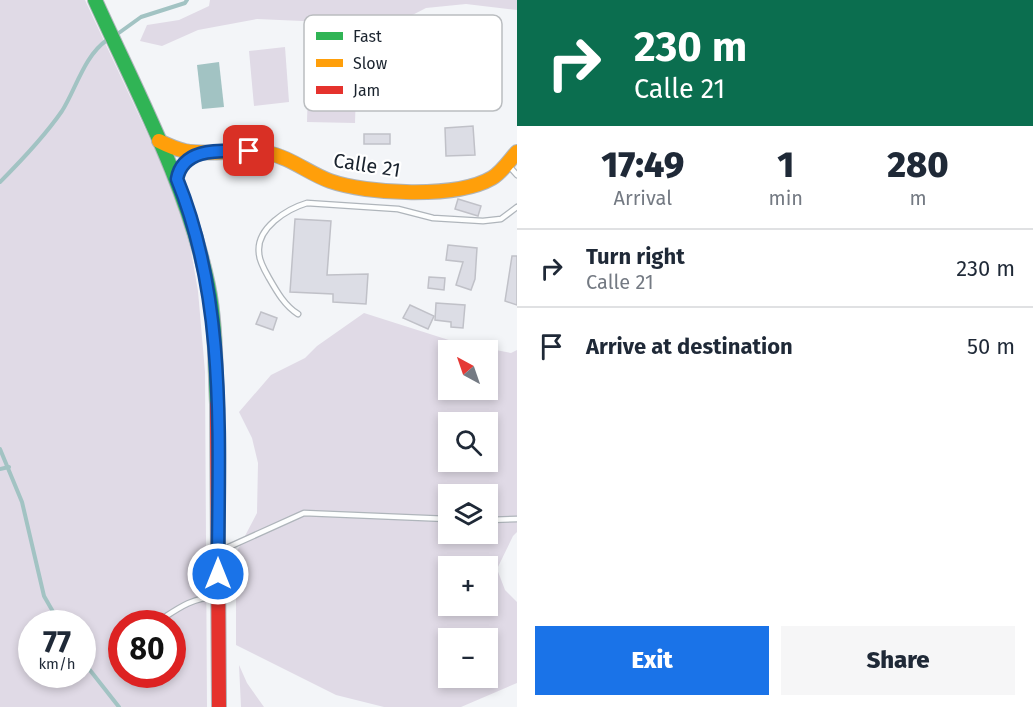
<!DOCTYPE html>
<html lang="en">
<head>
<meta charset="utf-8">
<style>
	body { margin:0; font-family:"Fira Sans",sans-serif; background:#f6f6f7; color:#1f2937; height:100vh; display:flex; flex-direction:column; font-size:22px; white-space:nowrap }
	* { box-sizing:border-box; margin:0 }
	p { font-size:20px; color:#747a83 }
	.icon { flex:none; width:33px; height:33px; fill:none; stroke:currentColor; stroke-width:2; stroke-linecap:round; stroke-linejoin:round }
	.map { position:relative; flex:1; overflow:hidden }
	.side { display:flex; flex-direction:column; background:#fff; width:516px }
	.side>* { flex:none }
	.hud { background:#0b6e4f; color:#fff; overflow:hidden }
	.needle { width:39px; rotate:320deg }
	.tools { position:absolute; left:438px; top:340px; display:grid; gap:12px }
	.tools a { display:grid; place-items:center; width:60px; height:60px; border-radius:0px; background:#fff; box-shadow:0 3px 9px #0003; font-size:30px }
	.speed { position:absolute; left:18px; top:610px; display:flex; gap:12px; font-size:30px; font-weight:700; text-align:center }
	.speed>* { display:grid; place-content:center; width:78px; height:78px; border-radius:50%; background:#fff; box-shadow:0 3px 9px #0003; line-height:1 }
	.speed small { font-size:15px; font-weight:400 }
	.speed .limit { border:9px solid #d22; background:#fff; color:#111 }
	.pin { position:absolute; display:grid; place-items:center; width:51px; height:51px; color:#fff; margin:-26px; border-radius:12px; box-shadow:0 3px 9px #0006 }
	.me { position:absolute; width:66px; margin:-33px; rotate:0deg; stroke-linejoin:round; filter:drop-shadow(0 0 4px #0008) }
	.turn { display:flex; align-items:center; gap:21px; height:126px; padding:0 18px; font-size:27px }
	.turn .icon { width:78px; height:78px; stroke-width:2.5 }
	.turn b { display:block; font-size:42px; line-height:51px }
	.eta { display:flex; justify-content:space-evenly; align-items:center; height:102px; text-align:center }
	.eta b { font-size:36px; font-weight:800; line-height:42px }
	.cta { display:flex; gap:12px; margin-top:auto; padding:12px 18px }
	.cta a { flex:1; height:69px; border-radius:0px; background:#1a73e8; color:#fff; font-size:24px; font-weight:800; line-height:69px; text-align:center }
	.cta a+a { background:#f6f6f7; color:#1f2937 }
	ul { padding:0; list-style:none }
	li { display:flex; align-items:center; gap:18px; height:78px; padding:0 18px; border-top:2px solid #e0e1e3 }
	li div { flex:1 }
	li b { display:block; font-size:22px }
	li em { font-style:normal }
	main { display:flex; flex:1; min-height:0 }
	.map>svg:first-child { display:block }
	.green { fill:#e0dae6; fill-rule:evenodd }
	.water { fill:#a2c3c3 }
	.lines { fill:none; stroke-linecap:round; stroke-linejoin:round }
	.stream { stroke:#a2c3c3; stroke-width:4 }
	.building { fill:#dcdde5; stroke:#c0c1c8; stroke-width:1.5 }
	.lane-casing { stroke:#afb5bb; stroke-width:7 }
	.street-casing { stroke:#afb5bb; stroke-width:11 }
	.fast-casing { stroke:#afb5bb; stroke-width:16 }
	.slow-casing { stroke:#afb5bb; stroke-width:16 }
	.jam-casing { stroke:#afb5bb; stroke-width:16 }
	.lane { stroke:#fdfefe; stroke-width:4.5 }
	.street { stroke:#fdfefe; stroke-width:9 }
	.fast { stroke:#30b455; stroke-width:14 }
	.slow { stroke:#ff9f0a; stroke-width:14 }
	.jam { stroke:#e5322d; stroke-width:14 }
	.route-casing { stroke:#114b97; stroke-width:15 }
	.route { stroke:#1a73e8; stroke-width:10 }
	.labels { text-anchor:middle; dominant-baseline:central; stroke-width:4.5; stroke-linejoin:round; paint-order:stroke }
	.street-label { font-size:20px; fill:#1a232e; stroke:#fff }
	.key { fill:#fff; stroke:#babdc0; stroke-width:1.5 }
	.key-label { font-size:16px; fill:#1a232e }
</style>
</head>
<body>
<main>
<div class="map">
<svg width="517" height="707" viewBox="0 0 517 707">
	<rect width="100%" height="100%" fill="#f3f5f8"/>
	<g class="green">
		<path d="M0 0H85L165 171 188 234 198 291 205 372 207 707H0ZM32 624H82V675H32ZM122 624H172V675H122Z"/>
		<path d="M210 0H517V10L466 4 426 8 393 25 257 19 198 30 162 46 140 41 147 25 179 20 209 6Z"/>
		<path d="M285 47 289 102 254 106 249 51Z"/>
		<path d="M309 57 357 58 355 123 307 122Z"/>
		<path d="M364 313 455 342 511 353 517 350V532L513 536 497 569 505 590 517 602V683L461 707H384L336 695 236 645V553L257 513 258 463 252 438 239 412 271 375 305 358 317 346ZM448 351H488V390H448ZM448 423H488V462H448ZM448 495H488V534H448ZM448 567H488V606H448ZM448 639H488V678H448Z"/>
		<path d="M239 665 247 683 264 707H241Z"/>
	</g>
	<path class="water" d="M219 62 224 107 202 109 197 65Z"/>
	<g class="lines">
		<g class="stream">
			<path d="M116 35 141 17 185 3 187 0"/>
			<path d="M0 182C22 160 44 137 62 111 76 89 84 56 107 40"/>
			<path d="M0 449 22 502 44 596 60 624"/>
			<path d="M0 469 9 467"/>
			<path d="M82 660 119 707"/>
		</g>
	</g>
	<g class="building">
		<path d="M473 126 475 155 446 156 445 128Z"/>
		<rect x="364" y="134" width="26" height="10"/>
		<path d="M458 199 481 206 478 216 455 209Z"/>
		<path d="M295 219 331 221 327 275 368 274 366 304 333 302V294L290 292Z"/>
		<path d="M448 245 477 248 475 279 471 290 456 285 463 262 446 260Z"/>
		<path d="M512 256H517V305L505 301Z"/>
		<path d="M429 277 445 278 444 290 428 288Z"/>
		<path d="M436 303 465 305 463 328 451 327V322L435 320Z"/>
		<path d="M410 305 434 316 428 329 403 318Z"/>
		<path d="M261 312 277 318 273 330 256 324Z"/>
	</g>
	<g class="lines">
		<defs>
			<g id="lane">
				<path d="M509 166 517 175"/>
				<path d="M298 314C285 306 277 292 269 278 265 271 259 261 259 253 256 228 287 209 307 203L398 209 433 218 483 221 501 219 517 207"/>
				<path d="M488 520 517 519"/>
				<path d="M222 550 304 513 448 519"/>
				<path d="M154 624C175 611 189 598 215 597"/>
			</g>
			<path id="street" d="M177 177C179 165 188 158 199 154"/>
			<path id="fast" d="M95 0C137 93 187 185 208 285 216 324 215 365 217 404"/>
			<path id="slow" d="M159 141C167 145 176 149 185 151 212 156 240 148 267 153 290 157 308 173 330 181 367 194 456 199 492 178 502 172 509 161 517 152"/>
			<path id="jam" d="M217 404 219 707"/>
		</defs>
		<use href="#lane" class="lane-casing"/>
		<use href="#street" class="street-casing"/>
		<use href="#fast" class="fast-casing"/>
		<use href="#slow" class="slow-casing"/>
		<use href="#jam" class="jam-casing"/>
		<use href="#lane" class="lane"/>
		<use href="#street" class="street"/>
		<use href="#fast" class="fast"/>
		<use href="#slow" class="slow"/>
		<use href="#jam" class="jam"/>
	</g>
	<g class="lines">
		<defs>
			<path id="route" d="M218 574C218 443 228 304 177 179 183 146 223 151 249 151"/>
		</defs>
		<use href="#route" class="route-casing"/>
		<use href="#route" class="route"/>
	</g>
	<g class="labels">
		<g class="street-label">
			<text transform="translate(367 165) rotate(9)">Calle 21</text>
		</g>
	</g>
	<rect x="304" y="15" width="198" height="96" rx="9" class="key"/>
	<rect x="316" y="32" width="27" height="8" fill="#30b455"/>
	<rect x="316" y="59" width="27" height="8" fill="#ff9f0a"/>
	<rect x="316" y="86" width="27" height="8" fill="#e5322d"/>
	<g class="key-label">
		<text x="353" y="42">Fast</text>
		<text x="353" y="69">Slow</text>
		<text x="353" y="96">Jam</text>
	</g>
</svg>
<div class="tools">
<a><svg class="needle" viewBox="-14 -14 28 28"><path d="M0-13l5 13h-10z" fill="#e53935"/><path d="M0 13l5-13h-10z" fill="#747a83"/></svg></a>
<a><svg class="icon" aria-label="search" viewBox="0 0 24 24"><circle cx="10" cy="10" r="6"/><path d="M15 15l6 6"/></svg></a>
<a><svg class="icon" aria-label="layers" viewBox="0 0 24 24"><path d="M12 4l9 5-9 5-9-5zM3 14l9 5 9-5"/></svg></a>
<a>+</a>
<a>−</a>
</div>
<div class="speed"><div>77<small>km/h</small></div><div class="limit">80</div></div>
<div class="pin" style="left:249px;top:151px;background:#d93025"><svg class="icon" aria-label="arrive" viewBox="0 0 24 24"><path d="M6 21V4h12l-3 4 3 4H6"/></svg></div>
<svg class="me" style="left:218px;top:574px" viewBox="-20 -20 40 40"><circle r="17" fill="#1a73e8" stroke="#fff" stroke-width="3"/><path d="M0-11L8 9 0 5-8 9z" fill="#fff"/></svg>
</div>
<section class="side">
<div class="hud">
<div class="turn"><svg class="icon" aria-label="right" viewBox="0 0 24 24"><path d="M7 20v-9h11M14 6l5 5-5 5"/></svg><div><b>230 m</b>Calle 21</div></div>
</div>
<div class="eta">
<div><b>17:49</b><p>Arrival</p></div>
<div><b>1</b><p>min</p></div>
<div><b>280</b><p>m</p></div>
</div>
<ul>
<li><svg class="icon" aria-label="right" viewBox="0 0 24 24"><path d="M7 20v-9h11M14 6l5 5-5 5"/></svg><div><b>Turn right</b><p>Calle 21</p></div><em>230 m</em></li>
<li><svg class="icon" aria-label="arrive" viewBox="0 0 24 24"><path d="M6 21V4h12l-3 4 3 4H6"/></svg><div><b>Arrive at destination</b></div><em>50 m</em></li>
</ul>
<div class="cta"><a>Exit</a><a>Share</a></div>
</section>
</main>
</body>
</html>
